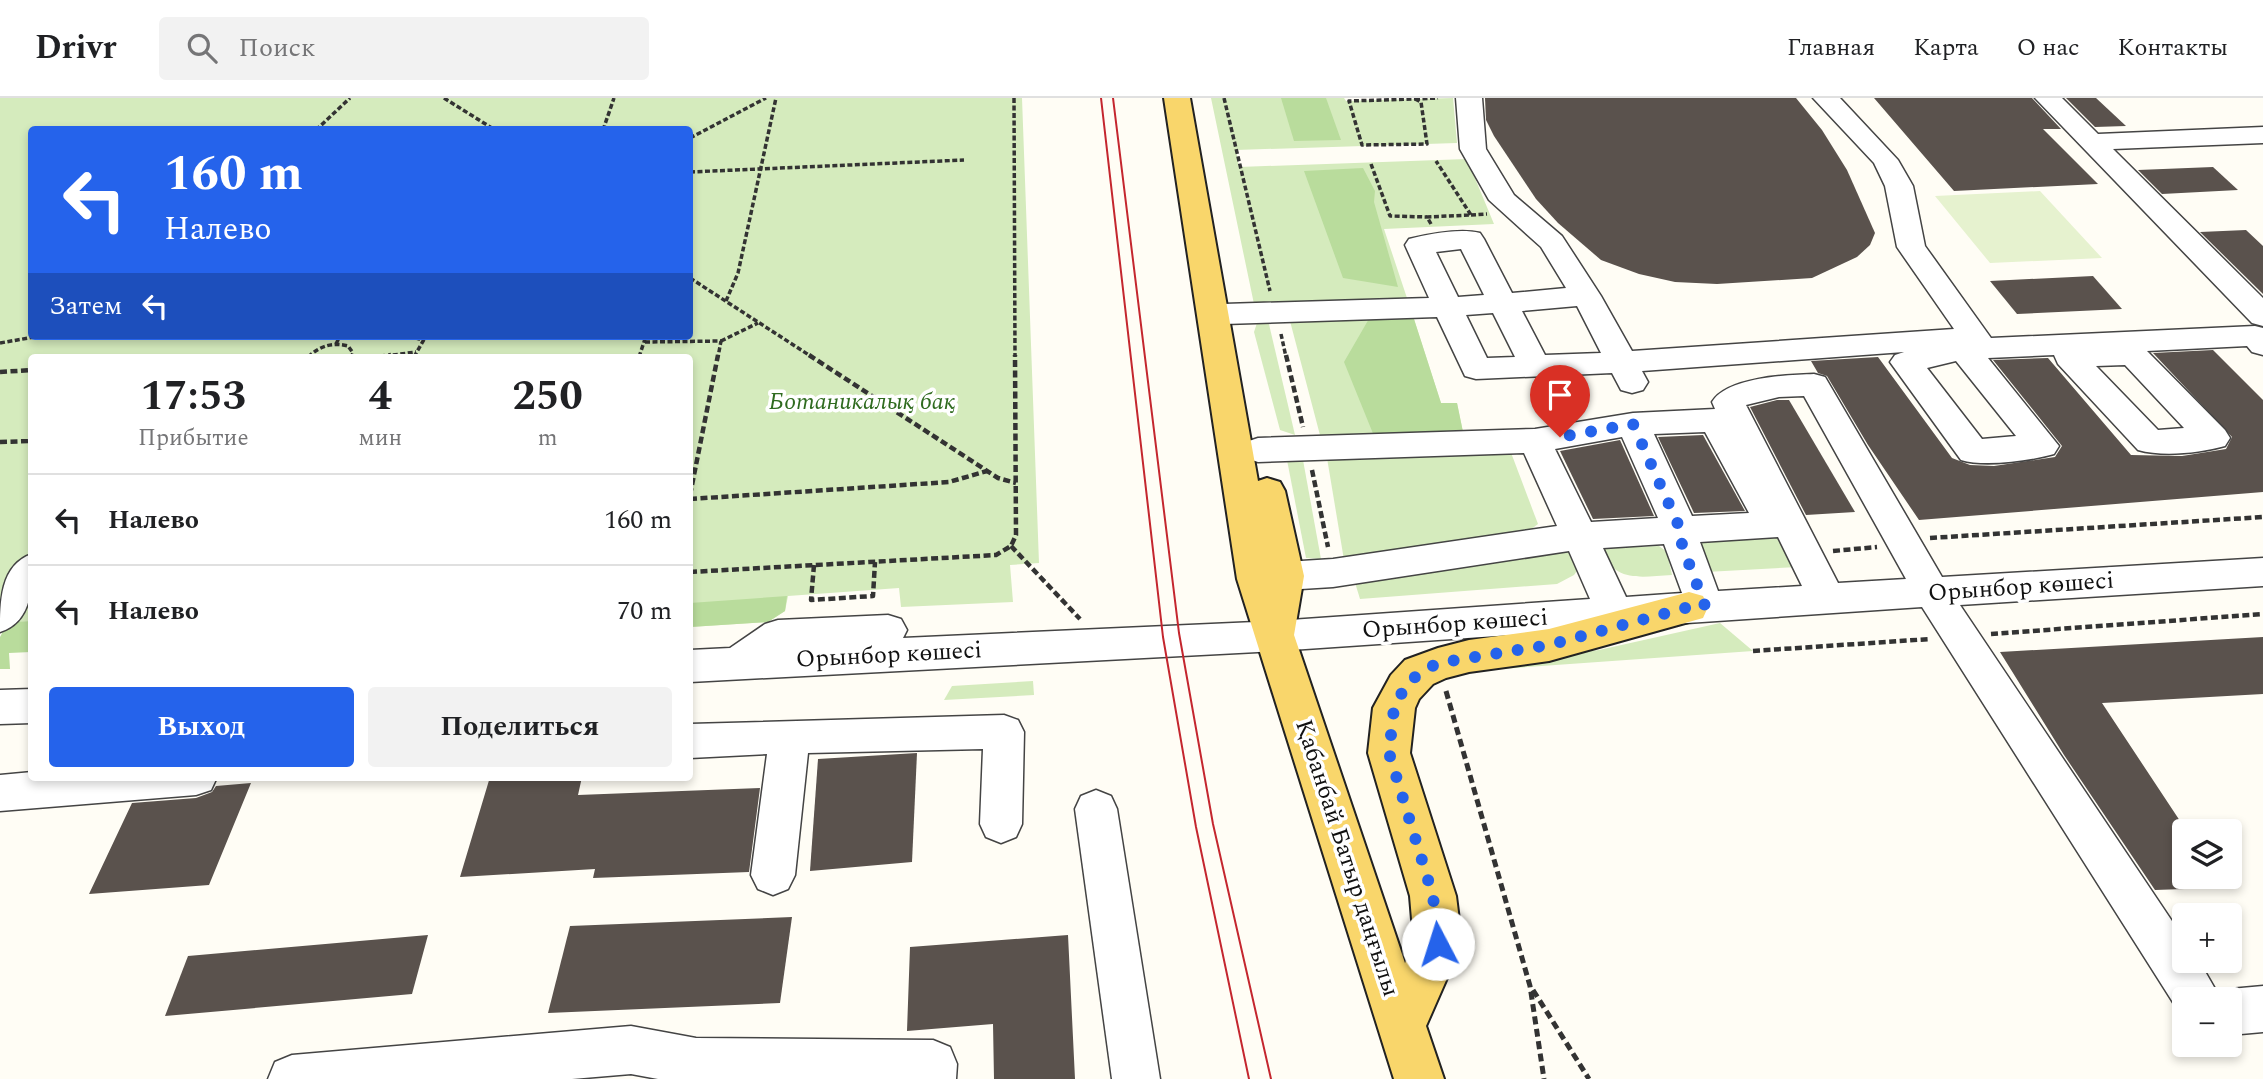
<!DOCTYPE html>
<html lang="ru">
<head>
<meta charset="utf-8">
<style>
	body { margin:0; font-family:Spectral,serif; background:#f2f2f2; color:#202124; height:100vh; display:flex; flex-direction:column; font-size:26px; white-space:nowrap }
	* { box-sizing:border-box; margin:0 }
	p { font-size:23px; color:#757577 }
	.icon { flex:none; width:38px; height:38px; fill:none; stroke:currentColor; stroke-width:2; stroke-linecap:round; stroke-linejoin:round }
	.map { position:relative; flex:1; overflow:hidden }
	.sheet { position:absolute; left:28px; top:256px; width:665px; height:427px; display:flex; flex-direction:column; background:#fff; border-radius:7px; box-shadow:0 4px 10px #0003 }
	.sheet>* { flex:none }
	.guide { position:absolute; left:28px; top:28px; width:665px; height:214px; border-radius:7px; box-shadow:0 4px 10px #0003; background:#2563eb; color:#fff; overflow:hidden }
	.tools { position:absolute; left:2172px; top:721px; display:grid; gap:14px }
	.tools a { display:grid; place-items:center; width:70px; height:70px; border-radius:7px; background:#fff; box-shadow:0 4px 10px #0003; font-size:35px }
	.pin { position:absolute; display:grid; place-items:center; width:60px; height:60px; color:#fff; margin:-72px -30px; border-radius:50% 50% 50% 0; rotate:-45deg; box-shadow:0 0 7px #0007 }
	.pin .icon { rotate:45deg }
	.me { position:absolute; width:77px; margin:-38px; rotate:355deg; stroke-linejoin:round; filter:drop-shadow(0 0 5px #0008) }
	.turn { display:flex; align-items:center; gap:24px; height:147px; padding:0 21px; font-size:32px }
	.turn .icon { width:91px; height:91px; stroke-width:2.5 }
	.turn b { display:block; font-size:49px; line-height:60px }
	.then { display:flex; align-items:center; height:66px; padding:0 21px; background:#0003; gap:14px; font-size:26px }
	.eta { display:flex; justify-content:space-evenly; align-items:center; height:119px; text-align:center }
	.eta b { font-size:42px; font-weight:700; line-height:49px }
	.button { display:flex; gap:14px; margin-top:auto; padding:14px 21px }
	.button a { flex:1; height:80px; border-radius:7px; background:#2563eb; color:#fff; font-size:28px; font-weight:700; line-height:80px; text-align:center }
	.button a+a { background:#f2f2f2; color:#202124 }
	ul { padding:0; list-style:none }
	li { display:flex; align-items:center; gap:21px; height:91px; padding:0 21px; border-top:2px solid #e0e0e0 }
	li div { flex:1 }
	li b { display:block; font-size:26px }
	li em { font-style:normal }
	header { display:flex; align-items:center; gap:42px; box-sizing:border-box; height:98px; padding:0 35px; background:#fff; border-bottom:2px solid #e0e0e0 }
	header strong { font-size:33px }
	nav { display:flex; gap:38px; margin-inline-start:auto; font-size:24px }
	.search { width:490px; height:63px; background:#f2f2f2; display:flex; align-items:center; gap:18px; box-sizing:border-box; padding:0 24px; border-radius:7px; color:#757577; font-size:26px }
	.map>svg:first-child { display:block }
	.green { fill:#d5ebbd; fill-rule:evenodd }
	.forest { fill:#b9dc9c }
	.pitch { fill:#e6f2cf }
	.building { fill:#5a524d }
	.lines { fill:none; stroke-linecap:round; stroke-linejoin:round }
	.minor-casing { stroke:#444; stroke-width:3 }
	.major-casing { stroke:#222; stroke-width:4 }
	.path-far2 { stroke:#333; stroke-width:3.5; stroke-dasharray:5 2.5; stroke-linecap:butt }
	.path-far1 { stroke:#333; stroke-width:4.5; stroke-dasharray:7 3.5; stroke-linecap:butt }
	.path { stroke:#333; stroke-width:5; stroke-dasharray:8 4.5; stroke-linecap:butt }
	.minor { fill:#fff; fill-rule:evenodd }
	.major { fill:#f9d66b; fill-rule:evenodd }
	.tram { stroke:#c4262e; stroke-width:2 }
	.route { stroke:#2563eb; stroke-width:12; stroke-dasharray:0 21.6 }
	.labels { text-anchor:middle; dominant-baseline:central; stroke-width:7; stroke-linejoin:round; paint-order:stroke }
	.park-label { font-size:24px; font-style:italic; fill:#2f6b1f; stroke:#fff }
	.street-label { font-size:24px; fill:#111; stroke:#fff }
</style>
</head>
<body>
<header>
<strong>Drivr</strong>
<div class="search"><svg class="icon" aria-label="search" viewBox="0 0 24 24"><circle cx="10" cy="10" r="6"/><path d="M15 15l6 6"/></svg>Поиск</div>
<nav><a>Главная</a><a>Карта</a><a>О нас</a><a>Контакты</a></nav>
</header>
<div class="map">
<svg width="2263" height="981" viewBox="0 0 2263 981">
	<rect width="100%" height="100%" fill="#fffdf5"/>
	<g class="green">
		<path d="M0 0H1022L1039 465 1010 467 1013 504 901 509 899 490 788 498 785 513 768 524 690 529V259H32L31 523 0 525ZM32 32H690V238H32Z"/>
		<path d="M1211 0H1344L1346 3 1453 0 1457 45 1236 52 1239 69 1467 61 1494 126 1384 131 1408 203 1254 206Z"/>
		<path d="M1413 218 1441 305H1457L1463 334 1321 341 1290 223Z"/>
		<path d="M1268 222 1295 337 1280 332 1254 234 1257 225Z"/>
		<path d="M1510 352 1538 426 1530 432 1344 462 1327 360Z"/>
		<path d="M1287 362H1303L1321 461 1306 460Z"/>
		<path d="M1791 436 1798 469 1706 474 1697 444Z"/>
		<path d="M1659 448 1667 454 1672 477C1638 479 1616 485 1598 450Z"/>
		<path d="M1576 452 1582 466 1574 477 1557 486 1360 501 1353 478Z"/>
		<path d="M1720 525 1753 553 1444 575 1515 561 1599 552Z"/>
		<path d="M1033 583 1034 597 944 602 952 588Z"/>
	</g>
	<g class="forest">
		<path d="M1281 0H1326L1341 42 1294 43Z"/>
		<path d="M1363 70 1375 93 1374 104 1398 189 1343 180 1304 73Z"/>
		<path d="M1413 218 1441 305H1457L1463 334 1374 338 1344 264 1370 219Z"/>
		<path d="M787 498 785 513 768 524 690 529V505Z"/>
		<path d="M31 523V554L9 555 10 571H0V539L8 524Z"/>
	</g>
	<path class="pitch" d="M2040 93 2102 160 1990 165 1935 98Z"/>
	<g class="building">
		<path d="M1485 0H1796L1822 32 1847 72 1875 135 1870 147 1857 159 1812 180 1717 186 1675 184 1639 176 1601 162 1558 125 1536 101 1494 38 1486 22Z"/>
		<path d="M1874 0H2032L2061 31H2043L2098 86 1954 93Z"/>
		<path d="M2066 0H2096L2126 28 2095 29Z"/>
		<path d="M2213 69 2238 92 2162 96 2138 72Z"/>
		<path d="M2246 132 2263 148V196L2200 134Z"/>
		<path d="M2093 178 2122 211 2017 216 1990 183Z"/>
		<path d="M2213 252 2263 302V394L1919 422 1868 347 1827 278 1818 275 1811 263 1878 259 1952 360 1970 367 1994 368 2055 359 2062 348 1993 262 2048 260 2131 357 2182 358 2226 351 2232 339 2153 255Z"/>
		<path d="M1777 302H1789L1855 414 1806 417 1750 309Z"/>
		<path d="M1703 337 1745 413 1694 415 1658 339Z"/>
		<path d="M1620 342 1654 418 1593 421 1560 353Z"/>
		<path d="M2263 539V596L2102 605 2184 729V791L2155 792 2064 657 2000 554Z"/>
		<path d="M917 655 912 764 810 773 818 661Z"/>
		<path d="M490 679H582L578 697 760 690 749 774 593 780 595 771 460 779Z"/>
		<path d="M251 685 209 787 89 796 132 705 196 700 212 694 216 688Z"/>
		<path d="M792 819 780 905 548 915 570 828Z"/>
		<path d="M428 837 412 896 165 918 188 858Z"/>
		<path d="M1068 837 1075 981H994L993 926 907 933 910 849Z"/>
	</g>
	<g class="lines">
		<defs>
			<g id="minor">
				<path d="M1456 0H1482L1486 51 1514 97 1562 138 1601 198 1632 253 1954 231 1897 149 1885 88 1874 65 1813 0H1840L1898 62 1913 88 1925 148 1991 240 2255 228 2263 230V257L2252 254 2247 248 2147 253 2225 332 2230 340 2225 348C2200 355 2163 359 2138 352L2058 266 2054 257 1988 260 2059 348 2054 356C2030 363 1984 369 1961 362L1890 264 1895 257 1904 254 1642 273 1648 284 1643 292 1632 295 1621 292 1612 275 1476 281 1465 278 1437 219 1224 226 1213 223 1209 216 1213 209 1224 206 1429 200 1405 147 1409 141C1430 136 1459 130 1480 135L1484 141 1512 195 1566 190 1541 149 1489 102 1460 51ZM1461 151 1484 197 1458 199 1436 154ZM1577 208 1601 255 1545 257 1522 213ZM1493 215 1515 259 1487 260 1466 217ZM1956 263 2016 338 1982 341 1927 270ZM2125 267 2184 330 2158 332 2096 268Z"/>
				<path d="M2035 0H2062L2098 36 2263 29V45L2113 51 2263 200V228L2252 225Z"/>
				<path d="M1814 276 1825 279 1942 479 2263 460V488L1960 507 2184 841V863H2199L2218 896 2230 891 2263 888V934L2230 937V901H2184V919L2181 917 1922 509 1276 553 690 584V552L730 550 765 526 778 522 888 517 901 521 907 532 903 540 1276 523 1590 501 1569 453 1333 489 1285 492 1272 488 1267 478 1272 468 1285 464 1333 461 1557 428 1524 355 1258 364 1246 360 1241 352 1246 344 1258 340 1535 331 1633 315 1715 311 1712 304C1727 279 1787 277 1814 276ZM1804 298 1906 481 1838 485 1746 307 1779 299ZM1705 334 1749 415 1692 418 1654 336ZM1622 339 1658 420 1591 424 1555 351ZM1778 439 1802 488 1718 493 1700 444ZM1664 446 1682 495 1626 499 1603 450Z"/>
				<path d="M32 456C32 486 34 523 0 534 0 504 0 467 32 456Z"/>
				<path d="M32 591V625L0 626V592Z"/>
				<path d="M1004 617 1018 622 1024 634 1022 726 1016 739 1001 745 986 739 980 726 983 651 808 655 795 777 788 791 773 797 758 791 751 777 767 656 690 660V626Z"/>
				<path d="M32 674V679H217L211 692 196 697 0 713V677Z"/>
				<path d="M1096 692 1111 698 1117 711 1160 981H1112L1075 711 1081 698Z"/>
				<path d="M631 928 696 940 933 942 950 949 957 966 956 981H658L631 976 572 981H268L275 964 292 957Z"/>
			</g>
			<path id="major" d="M1164 0H1190L1258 383 1267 380 1280 384 1285 393 1304 478 1294 537 1405 865 1414 845 1410 798 1368 655 1373 610 1391 577 1405 562 1438 550 1469 542 1549 531 1689 494 1703 498 1708 509 1703 520 1549 563 1469 574 1446 580 1433 586 1419 601 1415 610 1410 655 1456 798 1462 846 1426 928 1444 981H1394L1237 481Z"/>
		</defs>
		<use href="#minor" class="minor-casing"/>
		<use href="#major" class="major-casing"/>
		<g class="path-far2">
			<path d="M444 0 495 32"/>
			<path d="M1014 0 1015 259"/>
			<path d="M1224 0 1270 193"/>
			<path d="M1415 1 1421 4 1427 46 1362 47 1349 3Z"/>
			<path d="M1415 1 1438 0"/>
			<path d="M316 32 350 0"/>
			<path d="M603 32 614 0"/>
			<path d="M690 40 766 0"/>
			<path d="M1371 66 1390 118 1427 119"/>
			<path d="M690 74 964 62"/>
			<path d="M1471 117 1487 116"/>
			<path d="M1431 126 1427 119 1471 117 1436 63"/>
			<path d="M690 180 812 259"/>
			<path d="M726 203 738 175 776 0"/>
			<path d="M1281 236 1286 259"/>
			<path d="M408 238 423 242"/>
			<path d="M721 243 758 225"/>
			<path d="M645 244 721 243 718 259"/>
			<path d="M0 245 40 238"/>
			<path d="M336 246 340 238"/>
			<path d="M308 259C320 248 332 244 348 248L353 255 351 259"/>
			<path d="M378 259 416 254"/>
			<path d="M414 259 426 238"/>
			<path d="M639 259 646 238"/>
		</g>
		<g class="path-far1">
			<path d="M809 257 998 380 1016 385"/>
			<path d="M1286 257 1303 329"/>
			<path d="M378 259 391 257"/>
			<path d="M0 274 32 272"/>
			<path d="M0 344 32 343"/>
			<path d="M1312 372 1328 449"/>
			<path d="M690 397 718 257"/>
			<path d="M690 401 949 384 987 373"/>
			<path d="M1930 440 2263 419"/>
			<path d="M1011 448 1080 521"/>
			<path d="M1833 453 1877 449"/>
			<path d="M814 467 811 502 873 498 875 464"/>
			<path d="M690 474 996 457 1011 448 1016 437 1015 257"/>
			<path d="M1991 536 2263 516"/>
			<path d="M1753 553 1930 541"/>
		</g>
		<g class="path">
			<path d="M1446 593 1530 888 1544 981"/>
			<path d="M1533 892 1589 981"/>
		</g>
		<use href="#minor" class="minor"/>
		<use href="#major" class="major"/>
		<g class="tram">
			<path d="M1101 0 1163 539 1196 729 1249 981"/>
			<path d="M1113 0 1179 535 1213 726 1271 981"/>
		</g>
	</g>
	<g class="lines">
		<path class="route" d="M1438 846 1433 798 1389 655 1394 610 1405 589 1419 575 1438 565 1549 547 1689 509 1705 508 1682 447 1681 433 1633 326 1560 339"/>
	</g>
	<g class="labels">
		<g class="park-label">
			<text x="862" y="304">Ботаникалық бақ</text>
		</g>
		<g class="street-label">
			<text transform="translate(2021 489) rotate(-4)">Орынбор көшесі</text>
			<text transform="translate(1455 526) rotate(-4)">Орынбор көшесі</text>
			<text transform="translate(889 557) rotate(-3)">Орынбор көшесі</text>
			<text transform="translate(1347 760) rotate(72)">Қабанбай Батыр даңғылы</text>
		</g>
	</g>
</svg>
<div class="tools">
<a><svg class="icon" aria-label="layers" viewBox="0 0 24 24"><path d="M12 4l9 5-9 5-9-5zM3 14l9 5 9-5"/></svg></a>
<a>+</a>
<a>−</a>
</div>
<div class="pin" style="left:1560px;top:339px;background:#d93025"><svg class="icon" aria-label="arrive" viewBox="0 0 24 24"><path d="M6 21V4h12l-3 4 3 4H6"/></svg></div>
<svg class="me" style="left:1438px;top:846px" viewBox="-20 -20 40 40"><circle r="19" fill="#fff"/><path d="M0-13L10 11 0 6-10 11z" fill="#2563eb"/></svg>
<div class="guide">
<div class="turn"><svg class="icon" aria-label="left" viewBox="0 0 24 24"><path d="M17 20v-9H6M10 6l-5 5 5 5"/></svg><div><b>160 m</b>Налево</div></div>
<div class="then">Затем<svg class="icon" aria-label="left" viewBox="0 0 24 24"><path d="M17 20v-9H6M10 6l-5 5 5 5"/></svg></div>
</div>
<section class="sheet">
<div class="eta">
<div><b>17:53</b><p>Прибытие</p></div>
<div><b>4</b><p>мин</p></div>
<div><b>250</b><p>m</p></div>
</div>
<ul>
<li><svg class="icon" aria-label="left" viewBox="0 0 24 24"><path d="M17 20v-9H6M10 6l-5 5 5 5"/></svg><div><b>Налево</b></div><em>160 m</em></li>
<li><svg class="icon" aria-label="left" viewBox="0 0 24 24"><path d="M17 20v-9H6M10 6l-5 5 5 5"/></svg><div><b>Налево</b></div><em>70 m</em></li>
</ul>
<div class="button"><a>Выход</a><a>Поделиться</a></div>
</section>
</div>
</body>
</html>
